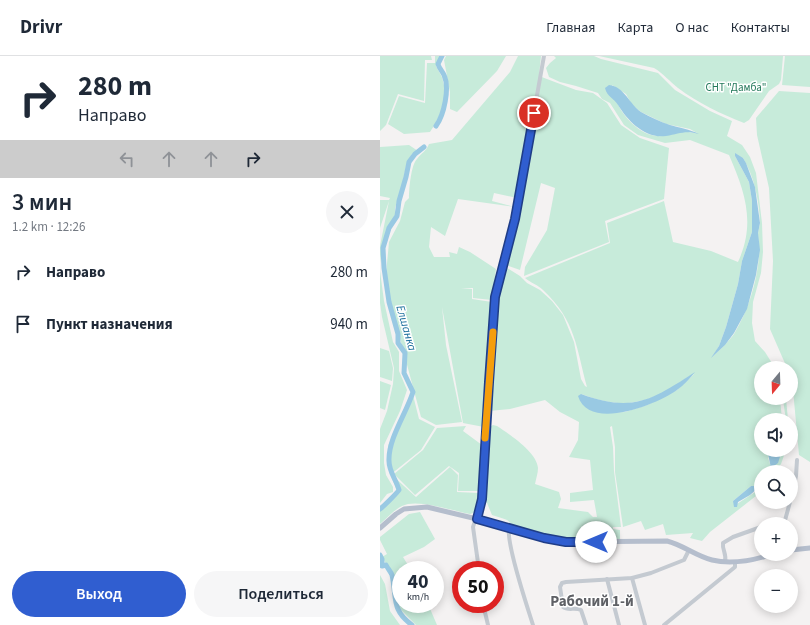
<!DOCTYPE html>
<html lang="ru">
<head>
<meta charset="utf-8">
<style>
	body { margin:0; font-family:"Source Sans 3",sans-serif; background:#f6f6f7; color:#1f2937; height:100vh; display:flex; flex-direction:column; font-size:15px; white-space:nowrap }
	* { box-sizing:border-box; margin:0 }
	p { font-size:13px; color:#747a83 }
	.icon { flex:none; width:22px; height:22px; fill:none; stroke:currentColor; stroke-width:2; stroke-linecap:round; stroke-linejoin:round }
	.map { position:relative; flex:1; overflow:hidden }
	.drawer { display:flex; flex-direction:column; background:#fff; width:380px }
	.drawer>* { flex:none }
	.guide { background:#fff; color:#1f2937; overflow:hidden }
	.needle { width:26px; rotate:199deg }
	.buttons { position:absolute; left:374px; top:305px; display:grid; gap:8px }
	.buttons a { display:grid; place-items:center; width:44px; height:44px; border-radius:50%; background:#fff; box-shadow:0 2px 10px #0003; font-size:20px }
	.speed { position:absolute; left:12px; top:505px; display:flex; gap:8px; font-size:20px; font-weight:700; text-align:center }
	.speed>* { display:grid; place-content:center; width:52px; height:52px; border-radius:50%; background:#fff; box-shadow:0 2px 10px #0003; line-height:1 }
	.speed small { font-size:10px; font-weight:400 }
	.speed .limit { border:6px solid #d22; background:#fff; color:#111 }
	.pin { position:absolute; display:grid; place-items:center; width:34px; height:34px; color:#fff; margin:-17px; border:2px solid #fff; border-radius:50%; box-shadow:0 1px 4px #0007 }
	.me { position:absolute; width:44px; margin:-22px; rotate:270deg; stroke-linejoin:round; filter:drop-shadow(0 0 3px #0008) }
	.turn { display:flex; align-items:center; gap:14px; height:84px; padding:0 12px; font-size:18px }
	.turn .icon { width:52px; height:52px; stroke-width:2.5 }
	.turn b { display:block; font-size:28px; line-height:34px }
	.lanes { display:flex; align-items:center; height:38px; padding:0 12px; background:#0003; justify-content:center; gap:20px; direction:ltr }
	.lanes .off { opacity:.35 }
	.round { display:grid; place-items:center; flex:none; width:42px; height:42px; border-radius:21px; background:#f6f6f7 }
	.overview { display:flex; align-items:center; justify-content:space-between; height:68px; padding:0 12px }
	h1 { font-size:24px; font-weight:600; line-height:30px }
	.action { display:flex; gap:8px; margin-top:auto; padding:8px 12px }
	.action a { flex:1; height:46px; border-radius:24px; background:#305ed0; color:#fff; font-size:16px; font-weight:600; line-height:46px; text-align:center }
	.action a+a { background:#f6f6f7; color:#1f2937 }
	ul { padding:0; list-style:none }
	li { display:flex; align-items:center; gap:12px; height:52px; padding:0 12px }
	li div { flex:1 }
	li b { display:block; font-size:15px }
	li em { font-style:normal }
	header { display:flex; align-items:center; gap:24px; box-sizing:border-box; height:56px; padding:0 20px; background:#fff; border-bottom:1px solid #e0e1e3 }
	header strong { font-size:19px }
	nav { display:flex; gap:22px; margin-inline-start:auto; font-size:14px }
	main { display:flex; flex:1; min-height:0 }
	.map>svg:first-child { display:block }
	.green { fill:#c7ebda; fill-rule:evenodd }
	.water { fill:#99c9e3 }
	.lines { fill:none; stroke-linecap:round; stroke-linejoin:round }
	.river { stroke:#99c9e3; stroke-width:5 }
	.minor { stroke:#c4cad1; stroke-width:4 }
	.major { stroke:#b5becd; stroke-width:5 }
	.route-casing { stroke:#1f3d87; stroke-width:10 }
	.route { stroke:#305ed0; stroke-width:7 }
	.slow { stroke:#f59e0b; stroke-width:7 }
	.labels { text-anchor:middle; dominant-baseline:central; stroke-width:3; stroke-linejoin:round; paint-order:stroke }
	.park-label { font-size:11px; fill:#23785a; stroke:#fff }
	.water-label { font-size:12px; font-style:italic; fill:#1e709e; stroke:#fff }
	.district-label { font-size:15px; font-weight:bold; fill:#5f6166; stroke:#fff }
</style>
</head>
<body>
<header>
<strong>Drivr</strong>
<nav><a>Главная</a><a>Карта</a><a>О нас</a><a>Контакты</a></nav>
</header>
<main>
<section class="drawer">
<div class="guide">
<div class="turn"><svg class="icon" aria-label="right" viewBox="0 0 24 24"><path d="M7 20v-9h11M14 6l5 5-5 5"/></svg><div><b>280 m</b>Направо</div></div>
<div class="lanes"><svg class="icon off" aria-label="left" viewBox="0 0 24 24"><path d="M17 20v-9H6M10 6l-5 5 5 5"/></svg><svg class="icon off" aria-label="ahead" viewBox="0 0 24 24"><path d="M12 20V5M6 11l6-6 6 6"/></svg><svg class="icon off" aria-label="ahead" viewBox="0 0 24 24"><path d="M12 20V5M6 11l6-6 6 6"/></svg><svg class="icon" aria-label="right" viewBox="0 0 24 24"><path d="M7 20v-9h11M14 6l5 5-5 5"/></svg></div>
</div>
<div class="overview"><div><h1>3 мин</h1><p>1.2 km · 12:26</p></div><a class="round"><svg class="icon" aria-label="close" viewBox="0 0 24 24"><path d="M6 6l12 12M18 6L6 18"/></svg></a></div>
<ul>
<li><svg class="icon" aria-label="right" viewBox="0 0 24 24"><path d="M7 20v-9h11M14 6l5 5-5 5"/></svg><div><b>Направо</b></div><em>280 m</em></li>
<li><svg class="icon" aria-label="arrive" viewBox="0 0 24 24"><path d="M6 21V4h12l-3 4 3 4H6"/></svg><div><b>Пункт назначения</b></div><em>940 m</em></li>
</ul>
<div class="action"><a>Выход</a><a>Поделиться</a></div>
</section>
<div class="map">
<svg width="430" height="569" viewBox="0 0 430 569">
	<rect width="100%" height="100%" fill="#f4f2f2"/>
	<g class="green">
		<path d="M0 0H51L52 4H45L44 45 18 38 6 69 0 75Z"/>
		<path d="M55 0H61L56 10C58 15 62 19 63 25 68 42 60 62 50 76L24 78 8 68 19 40 45 47 47 7H55Z"/>
		<path d="M66 0H126L117 15 77 56 70 53V36L64 4Z"/>
		<path d="M138 0H161L159 20 196 34 213 37 227 47 241 69 260 82 289 92 284 143 225 165 229 186 144 220 145 211 167 174 175 132 161 127 140 214 126 209 142 143 114 137 112 145 135 151 78 143 65 180 51 171 49 191 54 201H70L69 196 77 198 79 191 90 196 116 213 112 244 93 242V232H81L92 233V243L112 246 105 323 104 371 83 367 62 251 66 289 82 366 56 369 41 361 7 234 6 218 9 186 20 165 25 146 29 142C29 133 31 109 37 103 42 96 45 97 49 88L72 84 130 16Z"/>
		<path d="M174 0H214L221 3 278 17 295 34 330 55 352 65 347 80 362 89 370 101 376 117 382 167 383 196 381 217 373 246 372 267 375 285 385 296 395 312H381V342H406L408 364H406L403 344 400 342 402 364H381V394H395L390 397 388 402 391 411 402 394H406L401 408 395 416H381V436L330 476 322 485 310 482 313 477 286 479 283 468 265 474 261 465 243 471 235 416V391L232 370 230 371 233 391 234 415 241 471H233V473L240 474V484C206 484 173 485 139 473 133 470 132 468 127 464 123 462 117 461 112 459L107 447 105 445 108 372 113 369 117 370C129 378 157 396 158 412 158 417 156 423 155 428L179 436 181 443 178 452 208 456 213 461H217L214 444 190 446V437L213 434 210 404 189 401 198 384 199 366 180 356 165 344 130 353 109 355C111 308 113 260 124 213L127 212 140 220 147 227 160 234 172 245 183 259 194 286 201 323 205 330 207 331C196 291 196 265 163 234 158 229 151 227 145 222L230 187 227 167 284 145 293 186 331 195 358 206C376 167 365 136 349 99L310 84 285 87 258 79 244 69 230 47 222 43 218 37 196 30 180 26 169 21 166 12 170 7 176 2ZM232 29 246 38 252 49 261 56 286 68 310 73 317 77C312 77 307 75 302 76 293 76 286 81 277 80 260 79 242 60 236 44 234 40 233 34 232 29ZM355 100 363 102C374 120 379 144 380 166 380 170 378 174 378 178 378 185 380 193 379 200 377 226 368 255 354 278 349 285 340 294 333 300L339 290 346 271 358 228 362 205 372 176V145L369 126ZM314 318 297 334 267 349 245 356 223 357 209 353 201 338C234 350 253 351 285 336 295 331 304 322 314 318ZM371 430H374L375 436 357 448 353 445Z"/>
		<path d="M219 0H403L401 24 399 28 389 35 369 64 364 67C341 58 318 47 298 32 290 26 283 17 274 12Z"/>
		<path d="M405 0H430V31L402 29Z"/>
		<path d="M399 35 430 37V406L419 399 411 312H407L390 273 393 205 389 132 377 79 376 62Z"/>
		<path d="M29 89 38 95 32 98 26 110 22 130 15 152V159L7 174 2 190 0 207V190L9 145 0 172V144H9L10 142 0 140V91Z"/>
		<path d="M0 215 4 245 13 286 19 296V315L27 334 20 355 4 389V407L6 419 13 431V436L7 438 0 447V373L7 355 13 328 14 312 2 261 0 247Z"/>
		<path d="M0 292 9 295 13 312 12 325 0 321Z"/>
		<path d="M0 325 11 329 5 354 0 352Z"/>
		<path d="M32 335 39 363 55 371 41 394 10 419 8 390Z"/>
		<path d="M86 370 83 375 102 389 99 435H78L79 417 69 410 35 439 14 418 43 394 57 372Z"/>
		<path d="M70 411 78 419 77 436 99 437C100 445 99 456 90 458 73 455 37 442 22 450 14 454 7 462 0 468V452L17 435 11 420H13L36 441Z"/>
		<path d="M40 456 55 483 44 491 23 501 31 514H21V548H48L57 569H36L19 552 12 517 2 501 7 498 0 484V481L29 458Z"/>
		<path d="M0 519 5 528 10 555 20 569H0Z"/>
	</g>
	<g class="water">
		<path d="M229 29C244 30 250 49 261 56 270 61 281 66 290 69 300 72 309 73 319 78 305 74 299 78 286 80 265 83 248 65 238 49 234 42 227 41 225 32Z"/>
		<path d="M355 97 363 102 366 107 375 131 380 167 378 177 380 194 376 219 367 253 354 277 345 289 331 302 339 290 346 271 358 228 362 205 372 176V145L369 126 355 100Z"/>
		<path d="M315 316C310 322 304 329 297 334 278 348 209 376 198 340L201 338C253 357 272 344 315 316Z"/>
		<path d="M395 394H402L398 407 391 412 388 398Z"/>
		<path d="M371 430H374L378 432 370 439 358 446 357 451H354L353 445Z"/>
	</g>
	<g class="lines">
		<g class="river">
			<path d="M56 70C64 59 70 32 64 19 62 15 59 12 58 8L62 0"/>
			<path d="M0 453C3 451 18 436 19 434 16 423 9 416 9 405 8 383 26 358 33 336L24 317 25 297 18 287V278L9 246 4 212 3 192 9 172 17 160 19 145 26 121 29 106 35 98 44 91"/>
			<path d="M0 499 2 503V510L6 509C8 513 11 516 12 519 17 542 11 554 32 569"/>
		</g>
		<g class="minor">
			<path d="M411 442 416 420 417 404"/>
			<path d="M391 468 397 466 404 467"/>
			<path d="M404 468 410 446"/>
			<path d="M129 472C126 488 147 550 153 569"/>
			<path d="M345 506C347 498 342 494 343 487L353 481 381 471"/>
			<path d="M99 514 93 471 102 443 109 326 115 241 135 163 164 0"/>
			<path d="M252 522 265 569"/>
			<path d="M227 523 239 569"/>
			<path d="M103 548 108 569"/>
			<path d="M206 569 201 554C195 551 188 555 183 551L180 531 182 527 186 526 252 522 271 517 304 504 309 494"/>
			<path d="M284 569 355 511V506"/>
		</g>
		<g class="major">
			<path d="M0 472 16 458 24 453 47 451 97 463 164 482 186 486 287 485C303 489 316 500 332 504 352 509 375 504 393 498"/>
			<path d="M411 494 430 492"/>
		</g>
	</g>
	<g class="lines">
		<defs>
			<path id="route" d="M154 57 135 163 115 241 109 326 102 443 97 463 164 482 186 486H216"/>
		</defs>
		<use href="#route" class="route-casing"/>
		<use href="#route" class="route"/>
		<path class="slow" d="M105 382 113 276"/>
	</g>
	<g class="labels">
		<g class="park-label">
			<text x="356" y="31">СНТ "Дамба"</text>
		</g>
		<g class="water-label">
			<text transform="translate(26 272) rotate(74)">Елшанка</text>
		</g>
		<g class="district-label">
			<text x="212" y="545">Рабочий 1‑й</text>
		</g>
	</g>
</svg>
<div class="buttons">
<a><svg class="needle" viewBox="-14 -14 28 28"><path d="M0-13l5 13h-10z" fill="#e53935"/><path d="M0 13l5-13h-10z" fill="#747a83"/></svg></a>
<a><svg class="icon" aria-label="sound" viewBox="0 0 24 24"><path d="M4 9h4l5-4v14l-5-4H4zM17 9q2 3 0 6"/></svg></a>
<a><svg class="icon" aria-label="search" viewBox="0 0 24 24"><circle cx="10" cy="10" r="6"/><path d="M15 15l6 6"/></svg></a>
<a>+</a>
<a>−</a>
</div>
<div class="speed"><div>40<small>km/h</small></div><div class="limit">50</div></div>
<div class="pin" style="left:154px;top:57px;background:#d93025"><svg class="icon" aria-label="arrive" viewBox="0 0 24 24"><path d="M6 21V4h12l-3 4 3 4H6"/></svg></div>
<svg class="me" style="left:216px;top:486px" viewBox="-20 -20 40 40"><circle r="19" fill="#fff"/><path d="M0-13L10 11 0 6-10 11z" fill="#305ed0"/></svg>
</div>
</main>
</body>
</html>
